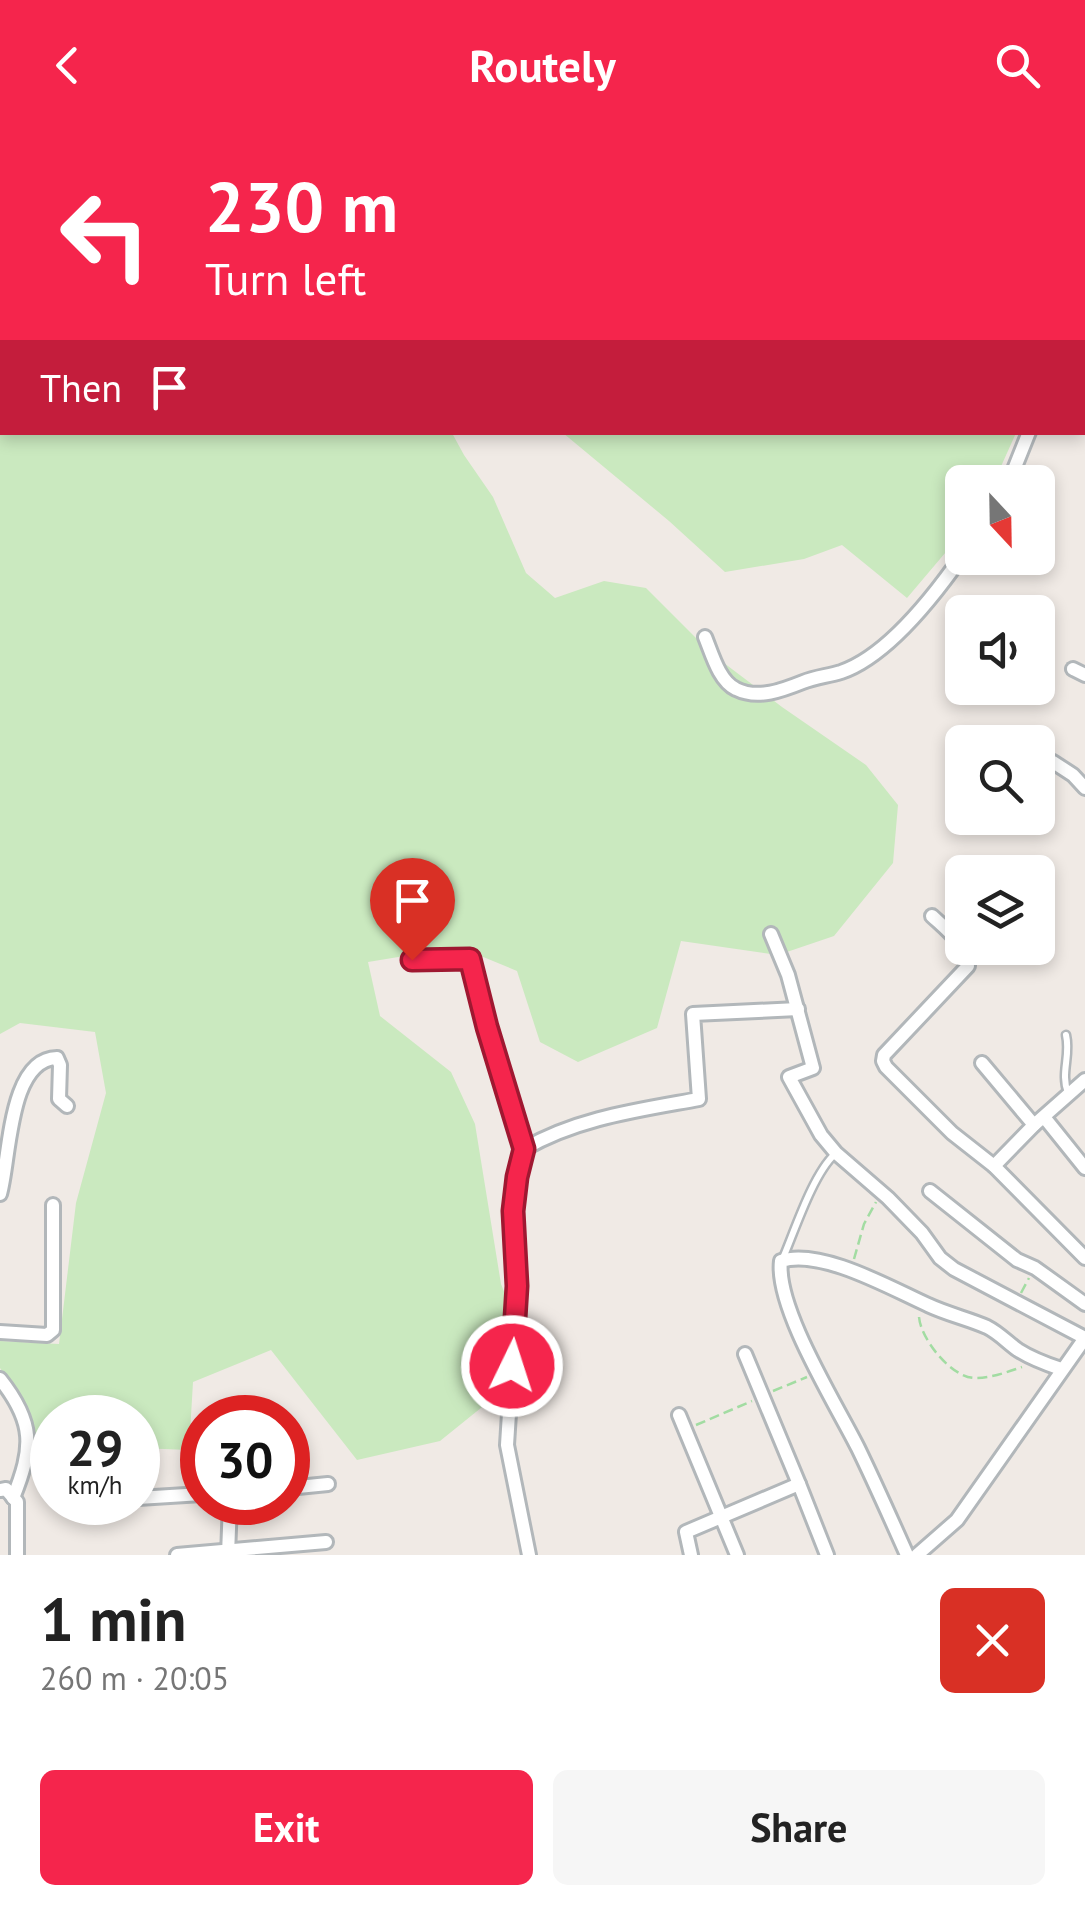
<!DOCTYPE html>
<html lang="en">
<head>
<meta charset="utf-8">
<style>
	body { margin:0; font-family:"PT Sans",sans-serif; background:#f6f6f6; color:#222; height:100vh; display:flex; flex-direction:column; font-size:38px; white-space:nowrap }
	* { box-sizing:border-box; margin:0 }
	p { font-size:32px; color:#767676 }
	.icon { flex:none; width:55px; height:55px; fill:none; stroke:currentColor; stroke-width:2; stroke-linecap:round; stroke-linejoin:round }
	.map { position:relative; height:1425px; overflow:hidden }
	.side { display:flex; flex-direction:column; background:#fff; flex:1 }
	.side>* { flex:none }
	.guide { position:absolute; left:0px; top:0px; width:1085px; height:305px; box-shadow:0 5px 15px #0003; background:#f5254c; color:#fff; overflow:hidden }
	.needle { width:65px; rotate:158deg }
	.buttons { position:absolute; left:945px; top:335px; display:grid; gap:20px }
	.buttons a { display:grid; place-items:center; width:110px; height:110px; border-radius:15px; background:#fff; box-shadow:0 5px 15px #0003; font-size:50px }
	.speed { position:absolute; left:30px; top:1265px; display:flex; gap:20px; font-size:50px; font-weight:700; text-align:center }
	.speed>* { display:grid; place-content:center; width:130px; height:130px; border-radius:50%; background:#fff; box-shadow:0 5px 15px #0003; line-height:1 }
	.speed small { font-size:25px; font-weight:400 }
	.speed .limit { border:15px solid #d22; background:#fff; color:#111 }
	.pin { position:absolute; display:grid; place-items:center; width:85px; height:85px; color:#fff; margin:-102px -42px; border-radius:50% 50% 50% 0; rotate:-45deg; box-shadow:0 0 10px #0007 }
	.pin .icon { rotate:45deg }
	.me { position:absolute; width:110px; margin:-55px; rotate:4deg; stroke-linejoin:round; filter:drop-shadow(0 0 8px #0008) }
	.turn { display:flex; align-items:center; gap:35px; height:210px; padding:0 40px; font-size:45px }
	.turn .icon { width:130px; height:130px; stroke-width:2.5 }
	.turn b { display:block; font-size:70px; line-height:85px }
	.then { display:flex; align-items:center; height:95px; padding:0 40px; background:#0003; gap:20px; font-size:38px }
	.round { display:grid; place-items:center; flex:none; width:105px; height:105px; border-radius:15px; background:#f6f6f6 }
	.headline { display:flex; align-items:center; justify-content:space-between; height:170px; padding:0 40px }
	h1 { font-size:60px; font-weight:700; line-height:75px }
	.action { display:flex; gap:20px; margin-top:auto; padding:20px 40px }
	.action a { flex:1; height:115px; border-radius:15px; background:#f5254c; color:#fff; font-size:40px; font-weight:700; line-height:115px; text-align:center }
	.action a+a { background:#f6f6f6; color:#222 }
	header { display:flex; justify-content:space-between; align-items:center; height:130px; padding:0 40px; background:#f5254c; color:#fff; font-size:45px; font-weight:700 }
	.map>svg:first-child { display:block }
	.green { fill:#cae9bf }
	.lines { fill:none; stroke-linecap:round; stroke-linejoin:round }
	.service-casing { stroke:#b2b7ba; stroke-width:11 }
	.minor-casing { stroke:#b2b7ba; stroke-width:18 }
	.path { stroke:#a2dca2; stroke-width:2.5; stroke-dasharray:10 5; stroke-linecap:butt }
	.service { stroke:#fff; stroke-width:6 }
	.minor { stroke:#fff; stroke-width:12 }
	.route-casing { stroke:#9f1831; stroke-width:25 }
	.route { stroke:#f5254c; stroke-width:18 }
</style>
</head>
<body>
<header><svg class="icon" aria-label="back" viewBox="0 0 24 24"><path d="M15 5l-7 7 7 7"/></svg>Routely<svg class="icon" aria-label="search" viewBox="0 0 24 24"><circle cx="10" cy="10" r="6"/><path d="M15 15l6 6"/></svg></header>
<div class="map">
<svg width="1085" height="1425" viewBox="0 0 1085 1425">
	<rect width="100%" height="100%" fill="#f0eae5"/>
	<g class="green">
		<path d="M0 0H148L158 2H2V302L452 303 464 325 493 367 526 443 555 468 604 451 646 458 712 524 782 577 866 635 898 675 893 733 834 806 778 825 681 811 657 898 578 932 540 912 517 841 459 817 368 832 380 886 451 942 475 994 501 1154 533 1236 440 1311 357 1330 271 1220 193 1252 189 1320 138 1318V1288H52V1314H40L15 1261 0 1238V1211L59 1214 76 1073 106 963 95 902 20 893 0 904Z"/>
		<path d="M222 0H502L499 2H219Z"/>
		<path d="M665 0H1038L1040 2H662Z"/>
		<path d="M563 303H1016L994 352H962V403L907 468 842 415 804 429 725 442 669 391Z"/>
	</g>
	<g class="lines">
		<defs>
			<g id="service">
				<path d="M1066 905C1071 926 1060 943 1068 963"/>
				<path d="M783 1128C795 1100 813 1044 835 1024"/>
			</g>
			<g id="minor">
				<path d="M1036 0 1037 2"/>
				<path d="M1009 352 1029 302"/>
				<path d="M705 507C712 524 719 551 736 559 758 570 783 560 803 552 815 547 828 546 841 542 888 526 934 466 962 426"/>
				<path d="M1073 539 1085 545"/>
				<path d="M1053 632 1073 645 1085 658"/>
				<path d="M932 786C947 800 966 814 968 836L884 925 883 931 886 937 952 1003 994 1036 1085 1128"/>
				<path d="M771 804 788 845 813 938 789 947 821 1005 836 1023 888 1068 922 1103 940 1128 954 1139 1085 1208"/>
				<path d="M412 830 470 829 487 897 524 1019C577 988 639 980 699 969L693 884 798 879"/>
				<path d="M982 933 1034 995"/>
				<path d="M1044 987 1085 1038"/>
				<path d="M524 1019 517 1047 513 1081 517 1156 507 1315 529 1425"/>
				<path d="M994 1036 1034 995 1085 950"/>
				<path d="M930 1061 1017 1130 1035 1138 1085 1174"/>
				<path d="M0 1064C10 1030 8 929 57 928L60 935 59 969 67 976"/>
				<path d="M0 1202 47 1205 53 1200V1075"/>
				<path d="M745 1224 799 1354"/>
				<path d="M0 1249C35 1293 33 1318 13 1368"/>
				<path d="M679 1285 737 1425"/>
				<path d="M288 1358 328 1354"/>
				<path d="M0 1360 6 1359 17 1372V1425"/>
				<path d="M138 1368 202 1364"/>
				<path d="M177 1425 326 1412"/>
				<path d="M228 1425 230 1372"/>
				<path d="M691 1425 686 1402 799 1354 827 1425"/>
				<path d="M907 1425C891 1389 875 1353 858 1318 836 1274 775 1177 781 1131 821 1118 892 1159 928 1175 947 1184 969 1189 987 1197 999 1203 1008 1213 1018 1220 1032 1229 1046 1234 1061 1239"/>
				<path d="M917 1425 957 1390 1085 1208"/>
			</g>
		</defs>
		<use href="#service" class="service-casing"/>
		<use href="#minor" class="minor-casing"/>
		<g class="path">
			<path d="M854 1129 864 1094 876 1072"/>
			<path d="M1021 1163 1029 1148"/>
			<path d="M919 1187C921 1210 952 1248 975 1248 992 1248 1007 1242 1022 1237"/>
			<path d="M773 1261 807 1247"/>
			<path d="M696 1295 752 1271"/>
		</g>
		<use href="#service" class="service"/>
		<use href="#minor" class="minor"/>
	</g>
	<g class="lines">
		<defs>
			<path id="route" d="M412 830 470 829 487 897 524 1019 517 1047 513 1081 517 1156 512 1236"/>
		</defs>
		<use href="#route" class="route-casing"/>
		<use href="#route" class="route"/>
	</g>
</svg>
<div class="buttons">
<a><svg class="needle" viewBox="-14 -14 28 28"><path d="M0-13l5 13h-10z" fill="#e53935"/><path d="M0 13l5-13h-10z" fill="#767676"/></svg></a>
<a><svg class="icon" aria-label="sound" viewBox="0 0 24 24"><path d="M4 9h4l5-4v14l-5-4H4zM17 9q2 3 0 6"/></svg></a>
<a><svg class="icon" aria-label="search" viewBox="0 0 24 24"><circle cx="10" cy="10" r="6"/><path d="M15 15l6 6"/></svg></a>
<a><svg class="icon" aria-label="layers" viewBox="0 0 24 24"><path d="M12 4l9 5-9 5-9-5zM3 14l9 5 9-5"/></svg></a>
</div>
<div class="speed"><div>29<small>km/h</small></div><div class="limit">30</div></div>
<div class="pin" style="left:412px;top:830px;background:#d93025"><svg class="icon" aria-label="arrive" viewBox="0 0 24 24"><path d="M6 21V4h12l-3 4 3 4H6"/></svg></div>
<svg class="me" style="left:512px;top:1236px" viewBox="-20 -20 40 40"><circle r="17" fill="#f5254c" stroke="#fff" stroke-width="3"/><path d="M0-11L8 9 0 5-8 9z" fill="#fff"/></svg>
<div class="guide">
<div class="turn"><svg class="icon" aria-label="left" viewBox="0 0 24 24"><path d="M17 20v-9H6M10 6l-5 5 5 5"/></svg><div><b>230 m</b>Turn left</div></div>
<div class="then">Then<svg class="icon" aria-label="arrive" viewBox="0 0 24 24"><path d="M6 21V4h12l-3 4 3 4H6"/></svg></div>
</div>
</div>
<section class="side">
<div class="headline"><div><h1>1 min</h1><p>260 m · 20:05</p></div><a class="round" style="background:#d93025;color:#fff"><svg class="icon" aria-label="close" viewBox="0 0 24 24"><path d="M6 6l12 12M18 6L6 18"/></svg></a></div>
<div class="action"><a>Exit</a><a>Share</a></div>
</section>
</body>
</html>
